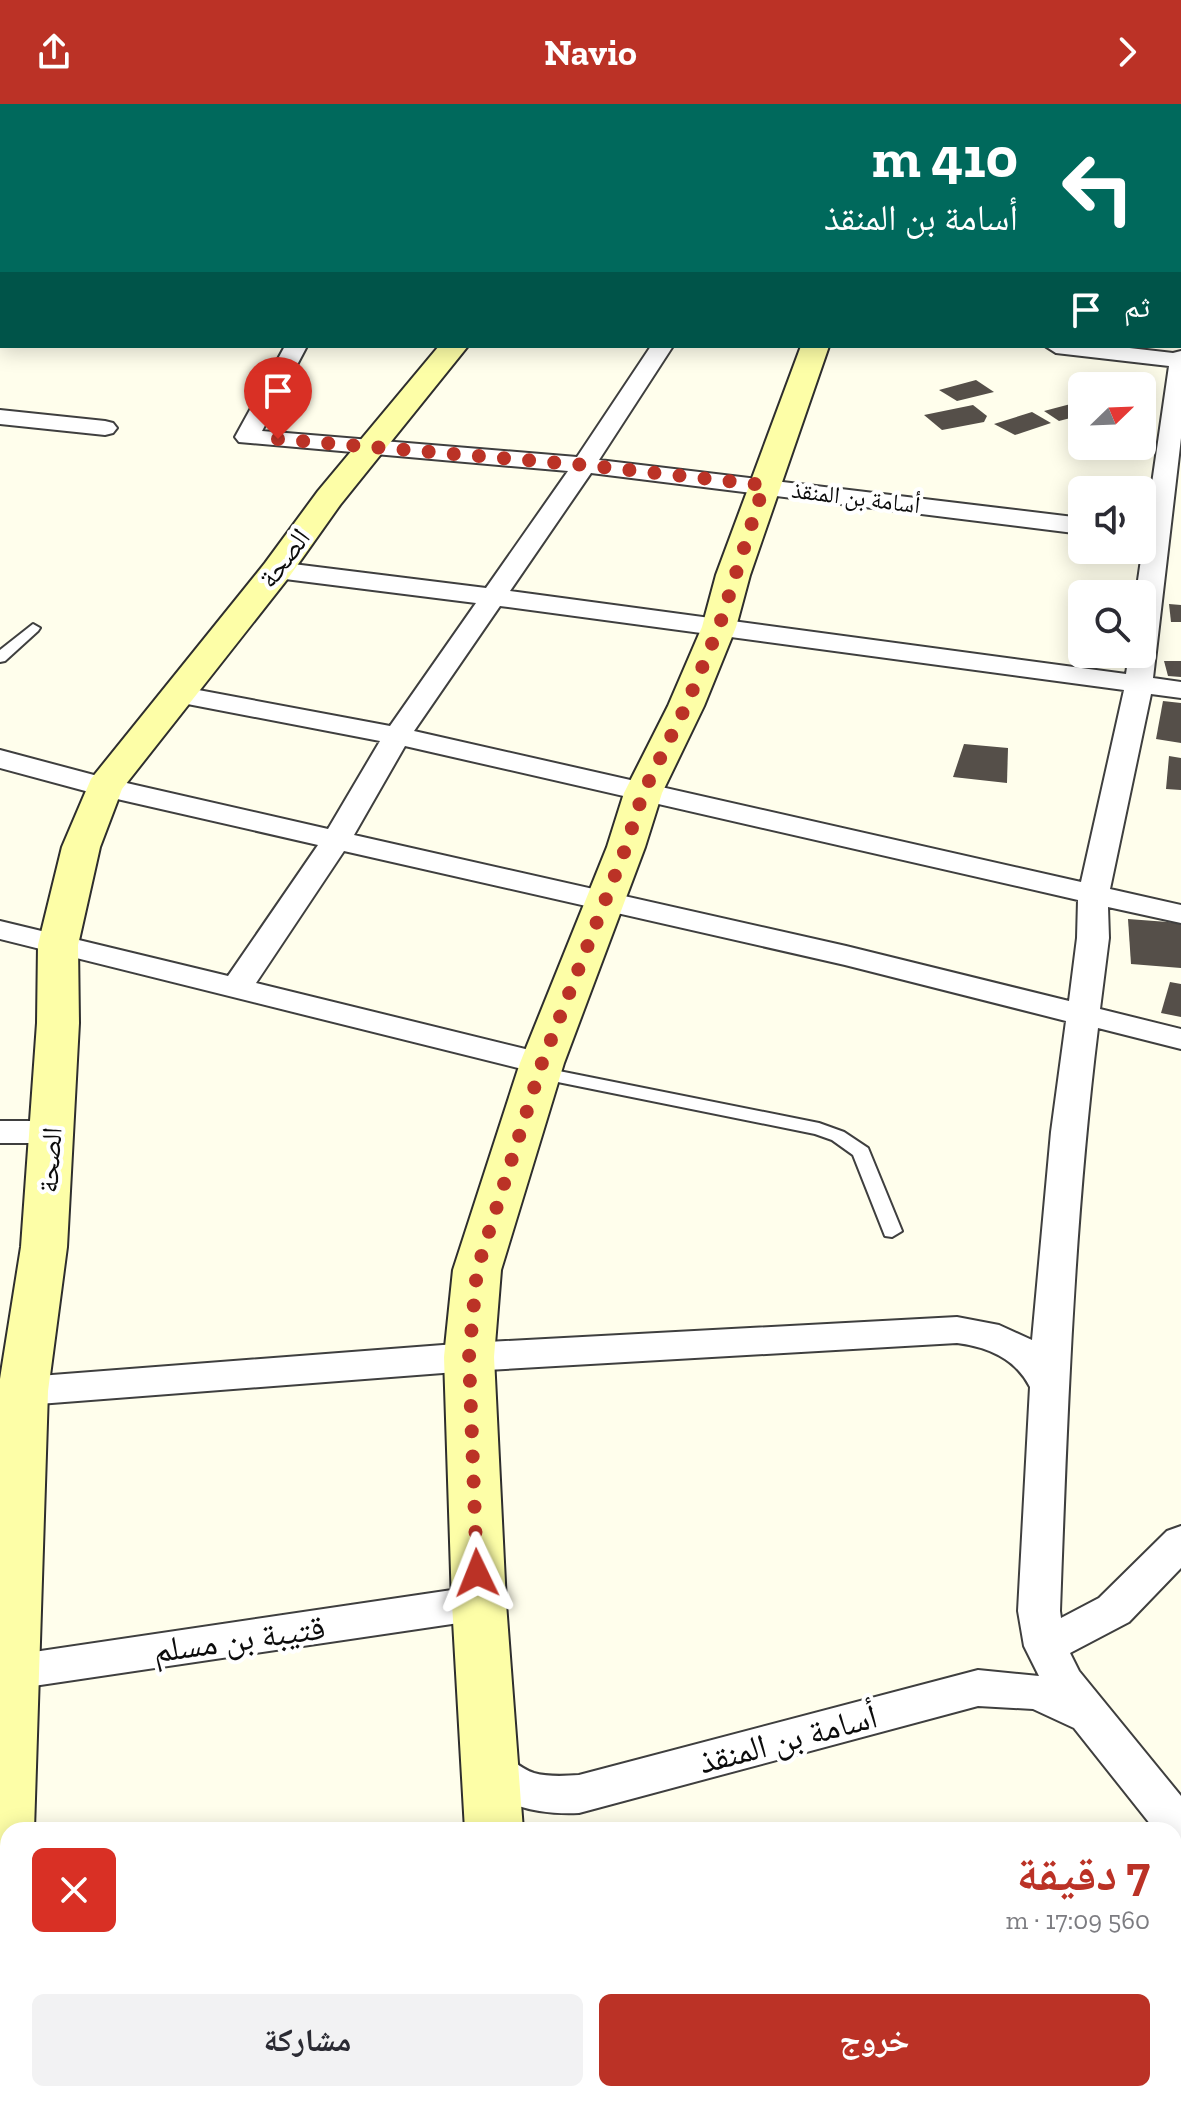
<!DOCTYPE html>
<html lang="ar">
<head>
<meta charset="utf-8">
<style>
	body { margin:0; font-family:"Zilla Slab","Noto Naskh Arabic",serif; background:#f2f2f3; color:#2b2b33; direction:rtl; height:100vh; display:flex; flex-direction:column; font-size:30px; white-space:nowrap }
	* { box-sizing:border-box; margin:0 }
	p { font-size:26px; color:#7c7c81 }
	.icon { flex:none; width:44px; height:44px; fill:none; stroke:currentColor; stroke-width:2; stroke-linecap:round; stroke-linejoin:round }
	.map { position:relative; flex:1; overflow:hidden; direction:ltr }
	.sheet { position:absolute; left:0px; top:1718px; width:1182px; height:280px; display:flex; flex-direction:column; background:#fff; border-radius:24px 24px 0 0; box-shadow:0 4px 20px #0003; direction:rtl }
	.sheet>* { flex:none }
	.banner { position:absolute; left:0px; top:0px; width:1182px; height:244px; box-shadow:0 4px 20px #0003; direction:rtl; background:#00695c; color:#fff; overflow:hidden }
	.needle { width:52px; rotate:67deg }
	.tools { position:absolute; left:1068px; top:268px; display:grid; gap:16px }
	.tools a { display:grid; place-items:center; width:88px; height:88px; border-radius:12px; background:#fff; box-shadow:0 4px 20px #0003; font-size:40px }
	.pin { position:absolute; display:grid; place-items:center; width:68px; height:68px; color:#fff; margin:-82px -34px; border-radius:50% 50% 50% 0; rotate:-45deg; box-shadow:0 0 8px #0007 }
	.pin .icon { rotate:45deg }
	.me { position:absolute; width:88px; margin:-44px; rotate:358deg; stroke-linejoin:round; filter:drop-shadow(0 0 6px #0008) }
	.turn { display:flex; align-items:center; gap:28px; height:168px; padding:0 32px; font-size:36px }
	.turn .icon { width:104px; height:104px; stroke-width:2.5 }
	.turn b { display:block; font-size:56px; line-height:68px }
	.then { display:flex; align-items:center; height:76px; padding:0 32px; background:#0003; gap:16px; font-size:30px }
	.round { display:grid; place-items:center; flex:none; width:84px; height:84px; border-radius:12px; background:#f2f2f3 }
	.head { display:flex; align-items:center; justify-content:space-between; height:136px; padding:0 32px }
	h1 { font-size:48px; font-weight:800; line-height:60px; color:#bb3226 }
	.primary-button { display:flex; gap:16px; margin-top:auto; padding:16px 32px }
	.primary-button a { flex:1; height:92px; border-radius:12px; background:#bb3226; color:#fff; font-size:32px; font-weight:800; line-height:92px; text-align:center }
	.primary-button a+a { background:#f2f2f3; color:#2b2b33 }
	header { display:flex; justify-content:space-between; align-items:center; height:104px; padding:0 32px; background:#bb3226; color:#fff; font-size:36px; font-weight:800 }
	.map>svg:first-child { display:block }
	.building { fill:#554f49 }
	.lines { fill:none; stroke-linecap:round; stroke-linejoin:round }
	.service-casing { stroke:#3f3f3f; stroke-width:4 }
	.minor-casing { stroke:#3f3f3f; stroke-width:4 }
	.secondary-casing { stroke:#2e2e2e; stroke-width:4 }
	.service { fill:#fff; fill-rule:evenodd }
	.minor { fill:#fff; fill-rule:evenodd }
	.secondary { fill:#fdfea7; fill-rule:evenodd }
	.route { stroke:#bb3226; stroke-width:14; stroke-dasharray:0 25.2 }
	.labels { text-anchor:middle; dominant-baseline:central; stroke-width:8; stroke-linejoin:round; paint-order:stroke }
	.far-street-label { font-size:24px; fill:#0c0c0c; stroke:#fff }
	.street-label { font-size:28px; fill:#0c0c0c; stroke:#fff }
	.near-street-label { font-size:34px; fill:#0c0c0c; stroke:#fff }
</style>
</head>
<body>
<header><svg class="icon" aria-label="forward" viewBox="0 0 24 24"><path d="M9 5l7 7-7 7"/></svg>Navio<svg class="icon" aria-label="share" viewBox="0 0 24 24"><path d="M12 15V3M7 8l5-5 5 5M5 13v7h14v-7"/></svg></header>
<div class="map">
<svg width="1181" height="1998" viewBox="0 0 1181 1998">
	<rect width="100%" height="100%" fill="#fffeec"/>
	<g class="building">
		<path d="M976 276 994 288 957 297 939 286Z"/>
		<path d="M1082 297V311L1059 317 1044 307Z"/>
		<path d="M973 301 987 312 984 318 942 326 924 311Z"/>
		<path d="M1032 308 1051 319 1015 331 994 320Z"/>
		<path d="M1169 500 1181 501V518H1171Z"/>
		<path d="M1164 557H1181V573L1168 572Z"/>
		<path d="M1163 597 1181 599V639L1156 635Z"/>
		<path d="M964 640 1008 644 1007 679 953 673Z"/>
		<path d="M1169 652 1181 654V686L1166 685Z"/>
		<path d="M1128 815 1181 819V864L1131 860Z"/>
		<path d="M1170 878 1181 880V913L1161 909Z"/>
	</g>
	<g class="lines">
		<defs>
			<g id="service">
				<path d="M33 520 40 524 38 527 5 557 0 558V546Z"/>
				<path d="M539 963 819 1019 844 1028 868 1044 902 1127 892 1133 885 1132 853 1051 832 1036 815 1030 533 973 530 969Z"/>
			</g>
			<g id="minor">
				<rect x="0" y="38" width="2" height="12"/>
				<rect x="1180" y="68" width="1" height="12"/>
				<rect x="1180" y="156" width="1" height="12"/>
				<rect x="0" y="169" width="2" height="12"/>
				<path d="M285 242H307L262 327 577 353 651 242H673L599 356 1082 414V430L591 369 510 487 1126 570 1129 550H1142V490H1136L1169 262 1056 249 1045 242H1112L1173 249 1181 247V334L1153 574 1181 578V594L1151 590 1110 785 1181 801V819L1108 803 1109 834 1100 905 1181 925V945L1098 924C1074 1118 1067 1312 1060 1507L1061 1514 1099 1494 1167 1427 1181 1422V1464L1129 1518 1070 1549 1079 1567 1181 1692V1744L1174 1742V1726H1155L1074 1624 1033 1605 978 1602 579 1709C538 1711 486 1701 466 1661L472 1648C505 1636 507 1660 534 1669 548 1673 565 1672 579 1671L978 1566 1039 1572 1024 1542 1018 1507 1030 1283C1015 1254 988 1243 957 1239L469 1267 0 1303V1275L469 1239 957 1213 999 1221 1032 1236 1051 1028 1066 917 845 861 344 747 256 879 554 952 559 959 554 966 542 970 0 835V817L228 872 318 741 104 692 0 664V646L109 675 328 725 380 637 177 598 167 596 163 590 167 584 177 582 390 622 476 499 277 474 268 471 264 466 268 461 277 458 486 484 568 367 239 338 235 333ZM500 502 1124 586 1081 778 414 627ZM405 642 1078 796 1077 834 1069 897 846 842 354 731Z"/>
				<path d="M0 306 105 317 113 319 117 324 113 329 105 331 0 320Z"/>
				<path d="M0 1017H52L64 1020 69 1028 64 1036 52 1039H0Z"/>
				<path d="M479 1482 494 1487 500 1499 494 1511 479 1516 0 1587V1553Z"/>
			</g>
			<g id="secondary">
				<path d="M630 0H654L629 2Z"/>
				<path d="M887 0H911L886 2Z"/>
				<path d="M439 242H468L340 401 289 473 122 685 100 743 78 841 79 919 67 1143 48 1287 34 1726H8V1990H40V1998H0V1275L21 1143 37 919 38 841 62 743 91 675 265 459 318 387Z"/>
				<path d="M801 242H829L750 471 736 523 704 602 662 689 645 743 564 959 501 1166 494 1253 506 1499 523 1726H465L452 1499 444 1253 453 1166 520 959 607 743 624 689 668 602 702 523 716 471Z"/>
				<path d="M435 1990H548L549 1998H432Z"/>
			</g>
		</defs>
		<use href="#service" class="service-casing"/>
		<use href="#minor" class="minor-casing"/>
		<use href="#secondary" class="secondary-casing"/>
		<use href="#service" class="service"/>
		<use href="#minor" class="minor"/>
		<use href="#secondary" class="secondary"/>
	</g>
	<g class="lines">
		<path class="route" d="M278 335 584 361 764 381 719 523 686 602 643 689 626 743 542 959 477 1166 469 1253 477 1469"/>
	</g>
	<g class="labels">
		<g class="far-street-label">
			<text transform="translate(856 393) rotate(7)">أسامة بن المنقذ</text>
		</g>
		<g class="street-label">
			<text transform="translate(284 454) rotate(-53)">الصحة</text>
			<text transform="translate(50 1056) rotate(-86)">الصحة</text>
		</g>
		<g class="near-street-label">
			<text transform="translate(239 1535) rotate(-8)">قتيبة بن مسلم</text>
			<text transform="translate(788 1635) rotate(-15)">أسامة بن المنقذ</text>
		</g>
	</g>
</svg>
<div class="tools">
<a><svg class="needle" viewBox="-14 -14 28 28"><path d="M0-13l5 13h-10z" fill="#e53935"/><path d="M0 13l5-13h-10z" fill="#7c7c81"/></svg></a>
<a><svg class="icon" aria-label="sound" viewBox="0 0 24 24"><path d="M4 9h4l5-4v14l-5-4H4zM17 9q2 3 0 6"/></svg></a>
<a><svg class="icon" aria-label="search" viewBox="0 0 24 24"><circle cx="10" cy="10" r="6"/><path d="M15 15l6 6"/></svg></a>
</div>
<div class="pin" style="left:278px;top:335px;background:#d93025"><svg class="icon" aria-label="arrive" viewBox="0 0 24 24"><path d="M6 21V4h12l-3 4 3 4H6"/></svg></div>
<svg class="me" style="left:477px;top:1469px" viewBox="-20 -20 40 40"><path d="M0-17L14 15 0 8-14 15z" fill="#bb3226" stroke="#fff" stroke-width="4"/></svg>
<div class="banner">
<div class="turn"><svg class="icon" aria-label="left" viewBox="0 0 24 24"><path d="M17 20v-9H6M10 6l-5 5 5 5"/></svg><div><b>410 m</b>أسامة بن المنقذ</div></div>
<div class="then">ثم<svg class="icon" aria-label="arrive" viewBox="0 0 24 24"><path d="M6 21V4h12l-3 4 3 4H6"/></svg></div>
</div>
<section class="sheet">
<div class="head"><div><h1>7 دقيقة</h1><p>560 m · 17:09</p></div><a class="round" style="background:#d93025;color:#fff"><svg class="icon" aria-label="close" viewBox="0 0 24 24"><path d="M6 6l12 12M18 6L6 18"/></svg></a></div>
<div class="primary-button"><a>خروج</a><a>مشاركة</a></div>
</section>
</div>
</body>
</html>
